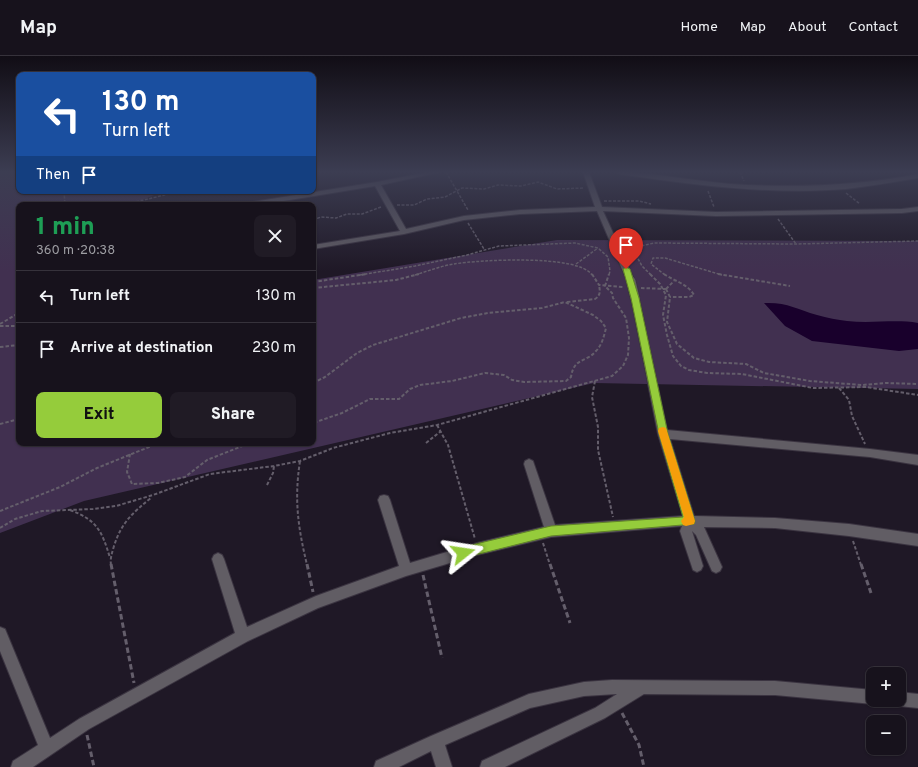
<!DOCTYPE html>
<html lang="en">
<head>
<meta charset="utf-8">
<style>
	body { margin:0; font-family:Overpass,sans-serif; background:#201b25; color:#f1f3f6; height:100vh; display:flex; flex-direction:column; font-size:15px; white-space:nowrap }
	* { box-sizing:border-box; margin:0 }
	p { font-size:13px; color:#9e9ea3 }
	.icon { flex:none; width:22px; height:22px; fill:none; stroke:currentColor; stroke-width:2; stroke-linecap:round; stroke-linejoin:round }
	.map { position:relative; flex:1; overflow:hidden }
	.sheet { position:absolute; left:16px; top:146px; width:300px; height:244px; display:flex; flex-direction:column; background:#17121c; border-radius:8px; box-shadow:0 1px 3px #0004,0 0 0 1px #36323b }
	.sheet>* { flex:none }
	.guide { position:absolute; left:16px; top:16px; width:300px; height:122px; border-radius:8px; box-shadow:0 1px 3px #0004,0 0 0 1px #36323b; background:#1a4fa0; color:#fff; overflow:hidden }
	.tools { position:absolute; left:866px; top:611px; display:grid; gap:8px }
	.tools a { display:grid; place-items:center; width:40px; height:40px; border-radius:8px; background:#17121c; box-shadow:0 1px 3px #0004,0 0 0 1px #36323b; font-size:20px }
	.pin { position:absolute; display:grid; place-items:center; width:34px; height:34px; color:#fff; margin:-41px -17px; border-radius:50% 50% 50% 0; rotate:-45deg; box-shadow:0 0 4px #0007 }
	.pin .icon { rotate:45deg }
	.me { position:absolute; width:44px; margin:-22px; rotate:75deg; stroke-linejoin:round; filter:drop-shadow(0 0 3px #0008) }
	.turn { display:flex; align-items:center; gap:14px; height:84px; padding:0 20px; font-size:18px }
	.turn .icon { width:52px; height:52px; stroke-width:2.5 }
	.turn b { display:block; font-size:28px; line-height:34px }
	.then { display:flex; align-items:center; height:38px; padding:0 20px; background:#0003; gap:8px; font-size:15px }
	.round { display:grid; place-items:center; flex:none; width:42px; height:42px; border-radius:8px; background:#201b25 }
	.headline { display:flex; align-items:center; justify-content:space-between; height:68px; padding:0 20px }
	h1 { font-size:24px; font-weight:800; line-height:30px; color:#1e9e55 }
	.action { display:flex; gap:8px; margin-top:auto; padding:8px 20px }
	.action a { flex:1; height:46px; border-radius:8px; background:#95cc3b; color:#111; font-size:16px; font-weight:800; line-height:46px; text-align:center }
	.action a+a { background:#201b25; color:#f1f3f6 }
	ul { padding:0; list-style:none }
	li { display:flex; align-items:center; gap:12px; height:52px; padding:0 20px; border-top:1px solid #36323b }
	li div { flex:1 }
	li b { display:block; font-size:15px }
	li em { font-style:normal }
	header { display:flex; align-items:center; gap:24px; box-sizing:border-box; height:56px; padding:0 20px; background:#17121c; border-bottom:1px solid #36323b }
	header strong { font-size:19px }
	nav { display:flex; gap:22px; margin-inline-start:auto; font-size:14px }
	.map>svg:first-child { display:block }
	.green { fill:#413050 }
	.water { fill:#19002c }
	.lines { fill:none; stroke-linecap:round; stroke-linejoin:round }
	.minor-casing { stroke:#3b3441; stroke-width:2 }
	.path-far2 { stroke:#645e6b; stroke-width:1.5; stroke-dasharray:3 1.5; stroke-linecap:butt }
	.path-far1 { stroke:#645e6b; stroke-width:2; stroke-dasharray:3.5 2; stroke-linecap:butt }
	.path { stroke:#645e6b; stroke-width:3; stroke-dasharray:5.5 3; stroke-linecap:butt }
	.minor { fill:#615d64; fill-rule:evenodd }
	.minor-bridge-casing { stroke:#3b3441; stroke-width:11; stroke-linecap:butt }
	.minor-bridge { stroke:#615d64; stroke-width:9 }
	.route { fill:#95cc3b; stroke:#618526 }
	.slow { fill:#f59e0b }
</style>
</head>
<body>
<header>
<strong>Map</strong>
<nav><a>Home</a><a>Map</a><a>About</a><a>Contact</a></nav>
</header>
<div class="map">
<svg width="918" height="711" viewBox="0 0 918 711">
	<rect width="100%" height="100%" fill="#1f1826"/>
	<path class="green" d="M0 116H19V135H175L157 138 129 149H19V387H313V224L557 184 918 185V333L594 327 84 445 0 477Z"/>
	<path class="water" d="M764 247C787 246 796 253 817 259 827 262 838 264 847 265 871 268 895 263 918 267V293L899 295 812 285 785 270Z"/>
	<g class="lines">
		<defs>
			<g id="minor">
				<path d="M428 116H440L381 129 406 173 464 160 520 154 595 151 583 116H589L602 151 716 156 902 153 918 151V155L902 157 716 160 603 155 635 225 631 227 627 225 597 155 520 158 464 164 404 178 313 193V189L400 175 375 130 259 149H243L246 147 377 126Z"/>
				<path d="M616 116C654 116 692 125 731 128 794 132 856 130 918 118V122C894 126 870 130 846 133 770 139 694 129 619 118Z"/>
				<path d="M635 239 639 242 667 374 870 393 918 399V409L870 401 670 383 694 460 775 462 849 468 918 478V490L849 480 775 472 704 471 722 511 720 515 716 517 712 515 696 479 692 475 703 510 701 514 697 516 693 514 680 475 682 470 551 481 477 499 406 520 318 552 248 585 89 673 33 711H11L13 705 38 689 0 595V571L5 573 50 682 79 663 235 577 212 503 214 499 218 497 222 499 224 503 247 571 316 540 399 510 378 444 380 440 384 439 388 440 390 444 410 507 477 487 544 471 524 408 525 405 529 403 533 405 534 408 555 469 683 460 658 378 631 242Z"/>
				<path d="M612 624 775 625 873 634V644H879L878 646 873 648 775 639 644 638 605 662 505 711H480L482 705 595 652 617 638 584 640 530 652 445 689 452 711H436L431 695 399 711H374L376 705 431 680 529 638 584 626Z"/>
				<path d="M899 636 918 638V652L899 650 894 648 892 644H899Z"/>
			</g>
		</defs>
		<use href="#minor" class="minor-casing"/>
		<g class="path-far2">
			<path d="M446 116 468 154"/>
			<path d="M740 116 744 125"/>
			<path d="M313 121 316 131"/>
			<path d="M64 135 65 149"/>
			<path d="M708 135 714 151"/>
			<path d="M846 137 860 148"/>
			<path d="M604 145H639L651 148"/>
			<path d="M123 149 181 135"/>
			<path d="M397 149H414L427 143 445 141 462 132 484 133 498 129 521 130 538 126 557 133 584 132"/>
			<path d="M778 163 796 188"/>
			<path d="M313 164 321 161 336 162 347 158H362L381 151"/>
			<path d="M468 167 484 193"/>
			<path d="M576 208 598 192"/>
			<path d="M360 219 415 210 467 199 499 190 575 187 598 192 608 201 610 215 609 219"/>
			<path d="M415 219C428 215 441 210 454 208 478 204 579 198 592 219"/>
			<path d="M651 219 642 210 636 199 641 190 654 187 796 188 918 185"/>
			<path d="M665 219 651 208 653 202H665L722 219"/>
		</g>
		<g class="path-far1">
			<path d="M592 218 599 229 623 231"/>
			<path d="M650 218 660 228 666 239 663 259 667 279 673 300 681 310 689 314 707 317 742 318 813 332 866 331 918 339"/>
			<path d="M664 218C674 225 688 228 694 239L689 241H670"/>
			<path d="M718 218 790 230"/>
			<path d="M313 226 367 218"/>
			<path d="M313 232 396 224 419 218"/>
			<path d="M641 232 666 233"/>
			<path d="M666 233 670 241 667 266 677 288 694 302 709 306 746 308 764 317 810 325 862 329 886 327 918 328"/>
			<path d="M666 233 674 225"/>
			<path d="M567 246 595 243C601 239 600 235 599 229"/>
			<path d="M16 258 19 252"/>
			<path d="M0 268 19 257"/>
			<path d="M0 270H19"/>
			<path d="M0 291 19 289"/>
			<path d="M595 325 592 341 598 371V394L613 461"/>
			<path d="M313 327 325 321 357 297 373 289 461 262 488 257 542 252 565 246 593 259 601 265 606 272C604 280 602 289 596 295 586 307 574 301 571 321L566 325 524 326 512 324 504 319 485 317 452 325 420 329 410 333 399 343H370L342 357 313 367"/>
			<path d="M839 332 849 344 852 360 865 388"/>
			<path d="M0 368 19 363"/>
			<path d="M437 369 448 389 475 483"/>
			<path d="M426 387 441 375"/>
			<path d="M130 398 127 416 132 428 158 427 185 421 207 404 250 387"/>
			<path d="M300 405C294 444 298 471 307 509"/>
			<path d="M267 429 273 417 274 410"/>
			<path d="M70 454C97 464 102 475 110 502"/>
			<path d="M0 455 60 431 97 412 159 387"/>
			<path d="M0 472 15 463 42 455 93 453 116 450 153 439 210 418 274 410 300 405 333 392 390 377 437 369 612 320 623 310 628 299 629 282 626 262 613 242 612 237 605 230 609 218"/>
			<path d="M853 485 861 509"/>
			<path d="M543 487 550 509"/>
			<path d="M111 509C110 502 112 497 114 490 122 465 133 457 152 441"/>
		</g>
		<g class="path">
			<path d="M111 508 134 627"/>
			<path d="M307 508 313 536"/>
			<path d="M550 508 570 567"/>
			<path d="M861 508 871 537"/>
			<path d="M423 519 442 602"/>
			<path d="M622 657 639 689 644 711"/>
			<path d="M87 679 94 711"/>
		</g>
		<use href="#minor" class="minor"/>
		<defs>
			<path id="minor-bridge" d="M631 225 635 242"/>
		</defs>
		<use href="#minor-bridge" class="minor-bridge-casing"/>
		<use href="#minor-bridge" class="minor-bridge"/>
	</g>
	<linearGradient id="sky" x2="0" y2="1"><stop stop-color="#110d15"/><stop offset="0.54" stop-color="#3c3d52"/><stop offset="1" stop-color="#3c3d52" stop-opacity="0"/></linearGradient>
	<rect width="918" height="215" fill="url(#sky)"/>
	<path class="route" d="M626 211 630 213 639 242 668 378 695 465 694 468 551 480 463 502 459 500 458 497 459 493 463 491 551 470 683 461 659 378 631 242 623 213Z"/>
	<path class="slow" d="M663 371 666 372 667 375 695 465 694 468 686 470 683 469 681 465 684 461 658 375 659 372Z"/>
</svg>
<div class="tools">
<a>+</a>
<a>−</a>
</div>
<div class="pin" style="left:626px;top:213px;background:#d93025"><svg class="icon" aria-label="arrive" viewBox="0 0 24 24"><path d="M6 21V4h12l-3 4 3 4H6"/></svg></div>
<svg class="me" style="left:463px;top:497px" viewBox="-20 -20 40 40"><path d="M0-17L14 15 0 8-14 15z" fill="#95cc3b" stroke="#fff" stroke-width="4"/></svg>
<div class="guide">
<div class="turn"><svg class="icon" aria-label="left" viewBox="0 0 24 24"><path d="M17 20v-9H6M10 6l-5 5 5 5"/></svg><div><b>130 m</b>Turn left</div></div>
<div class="then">Then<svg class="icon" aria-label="arrive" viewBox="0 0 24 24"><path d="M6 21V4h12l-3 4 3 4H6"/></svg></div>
</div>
<section class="sheet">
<div class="headline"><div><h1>1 min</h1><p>360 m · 20:38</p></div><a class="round"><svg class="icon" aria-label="close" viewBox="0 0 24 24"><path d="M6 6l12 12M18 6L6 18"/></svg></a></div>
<ul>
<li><svg class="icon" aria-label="left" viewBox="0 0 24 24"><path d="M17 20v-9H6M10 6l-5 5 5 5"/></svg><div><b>Turn left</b></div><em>130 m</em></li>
<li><svg class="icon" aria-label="arrive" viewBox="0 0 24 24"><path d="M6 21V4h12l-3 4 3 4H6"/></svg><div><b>Arrive at destination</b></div><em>230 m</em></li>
</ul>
<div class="action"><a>Exit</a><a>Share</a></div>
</section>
</div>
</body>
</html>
